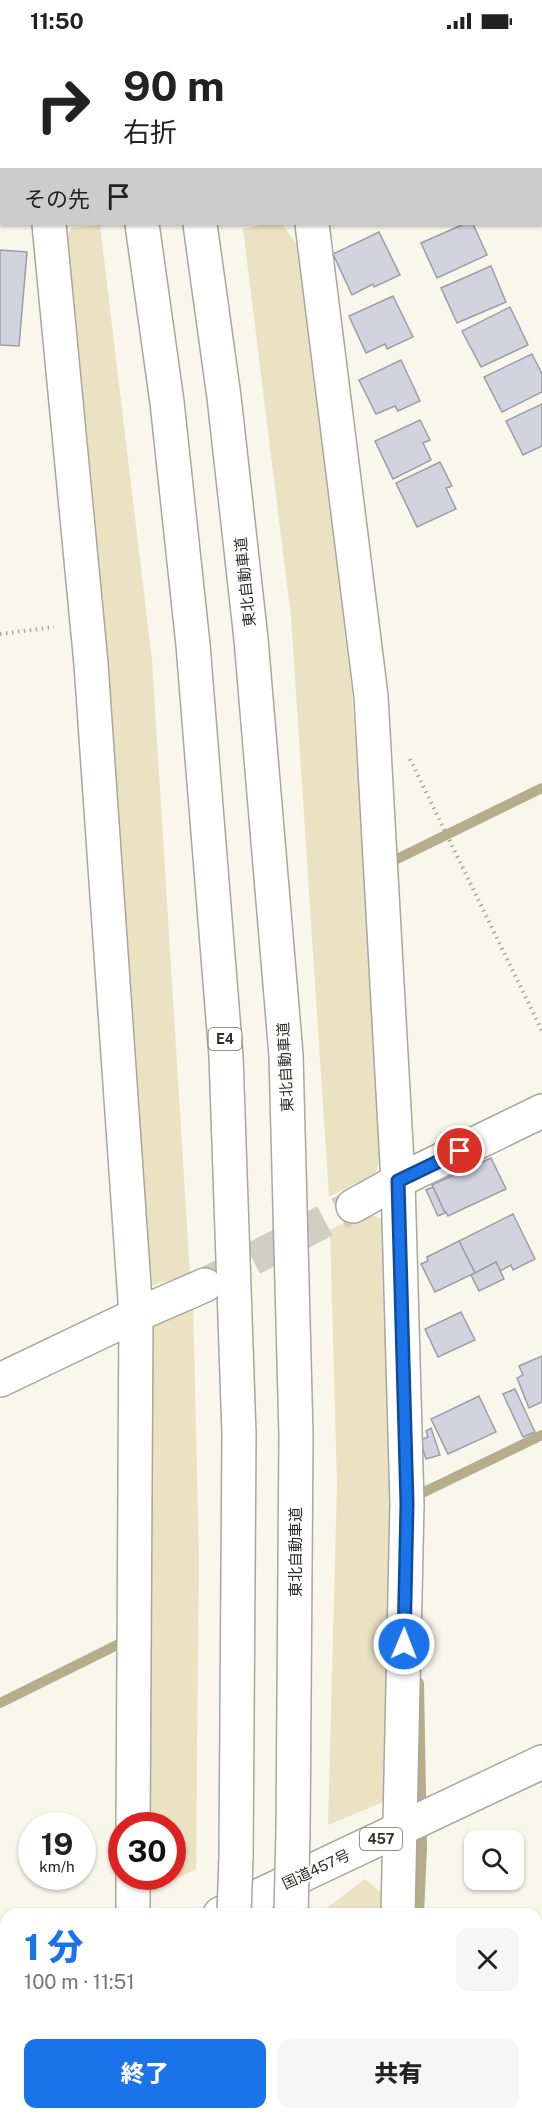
<!DOCTYPE html>
<html lang="ja">
<head>
<meta charset="utf-8">
<style>
	body { margin:0; font-family:"Public Sans","Noto Sans JP",sans-serif; background:#f6f6f6; color:#222; height:100vh; display:flex; flex-direction:column; font-size:22px; white-space:nowrap }
	* { box-sizing:border-box; margin:0 }
	p { font-size:20px; color:#767676 }
	.icon { flex:none; width:33px; height:33px; fill:none; stroke:currentColor; stroke-width:2; stroke-linecap:round; stroke-linejoin:round }
	.map { position:relative; flex:1; overflow:hidden }
	.side { position:absolute; left:0px; top:1866px; width:543px; height:212px; display:flex; flex-direction:column; background:#fff; border-radius:18px 18px 0 0; box-shadow:0 2px 4px #0004 }
	.side>* { flex:none }
	.top-card { position:absolute; left:0px; top:0px; width:543px; height:183px; box-shadow:0 2px 4px #0004; background:#fff; color:#222; overflow:hidden }
	.tools { position:absolute; left:464px; top:1788px; display:grid; gap:12px }
	.tools a { display:grid; place-items:center; width:60px; height:60px; border-radius:12px; background:#fff; box-shadow:0 2px 4px #0004; font-size:30px }
	.speed { position:absolute; left:18px; top:1770px; display:flex; gap:12px; font-size:30px; font-weight:700; text-align:center }
	.speed>* { display:grid; place-content:center; width:78px; height:78px; border-radius:50%; background:#fff; box-shadow:0 2px 4px #0004; line-height:1 }
	.speed small { font-size:15px; font-weight:400 }
	.speed .limit { border:9px solid #d22; background:#fff; color:#111 }
	.pin { position:absolute; display:grid; place-items:center; width:51px; height:51px; color:#fff; margin:-26px; border:3px solid #fff; border-radius:50%; box-shadow:0 2px 6px #0007 }
	.me { position:absolute; width:66px; margin:-33px; rotate:1deg; stroke-linejoin:round; filter:drop-shadow(0 0 4px #0008) }
	.turn { display:flex; align-items:center; gap:21px; height:126px; padding:0 24px; font-size:27px }
	.turn .icon { width:78px; height:78px; stroke-width:2.5 }
	.turn b { display:block; font-size:42px; line-height:51px }
	.then { display:flex; align-items:center; height:57px; padding:0 24px; background:#0003; gap:12px; font-size:22px }
	.round { display:grid; place-items:center; flex:none; width:63px; height:63px; border-radius:12px; background:#f6f6f6 }
	.headline { display:flex; align-items:center; justify-content:space-between; height:102px; padding:0 24px }
	h1 { font-size:36px; font-weight:800; line-height:45px; color:#1a73e8 }
	.button { display:flex; gap:12px; margin-top:auto; padding:12px 24px }
	.button a { flex:1; height:69px; border-radius:12px; background:#1a73e8; color:#fff; font-size:24px; font-weight:800; line-height:69px; text-align:center }
	.button a+a { background:#f6f6f6; color:#222 }
	.status { display:flex; justify-content:space-between; align-items:center; height:42px; padding:0 30px; background:#fff; direction:ltr }
	.status svg { height:16px; fill:currentColor }
	.map>svg:first-child { display:block }
	.green { fill:#eae2c3 }
	.lines { fill:none; stroke-linecap:round; stroke-linejoin:round }
	.stream { stroke:#b5ad8c; stroke-width:10 }
	.building { fill:#d2d3de; stroke:#9d9da8; stroke-width:1.5 }
	.minor-tunnel { stroke:#d1cfc4; stroke-width:33; stroke-dasharray:33 16; stroke-linecap:butt }
	.minor-casing { stroke:#a9a69b; stroke-width:36 }
	.trunk-casing { stroke:#a9a69b; stroke-width:36 }
	.motorway-casing { stroke:#a9a69b; stroke-width:36 }
	.path { stroke:#aaa9a0; stroke-width:4; stroke-dasharray:1.5 4.5; stroke-linecap:butt }
	.minor { stroke:#fff; stroke-width:33 }
	.trunk { stroke:#fff; stroke-width:33 }
	.motorway { stroke:#fff; stroke-width:33 }
	.motorway-bridge-casing { stroke:#a9a69b; stroke-width:36; stroke-linecap:butt }
	.motorway-bridge { stroke:#fff; stroke-width:33 }
	.route-casing { stroke:#114b97; stroke-width:15 }
	.route { stroke:#1a73e8; stroke-width:10 }
	.labels { text-anchor:middle; dominant-baseline:central; stroke-width:5; stroke-linejoin:round; paint-order:stroke }
	.shield { fill:#fff; stroke:#6d6d6a; stroke-width:1.5 }
	.shield-label { font-size:14px; font-weight:bold; fill:#2f2e2a }
	.street-label { font-size:15px; fill:#2f2e2a; stroke:#fff }
</style>
</head>
<body>
<div class="status"><b>11:50</b><svg viewBox="0 0 49 12"><path d="M0 12V9h3v3zM5 12V6h3v6zM10 12V3h3v9zM15 12V0h3v12zM26 1h20v11H26zM47 4h2v5h-2z"/></svg></div>
<div class="map">
<svg width="542" height="2077" viewBox="0 0 542 2077">
	<rect width="100%" height="100%" fill="#f9f7eb"/>
	<g class="green">
		<path d="M266 182H282L300 207 352 651 384 1107 375 1132 329 1155 291 575 243 187Z"/>
		<path d="M100 183 152 618 190 1232 151 1244 140 1222 62 207 71 186Z"/>
		<path d="M365 1170 390 1180 394 1471 388 1758 328 1783 337 1442 330 1188Z"/>
		<path d="M193 1258 199 1517 196 1827 152 1850 147 1835 172 1834V1784H144L152 1277Z"/>
		<path d="M365 1837 389 1858 388 1872H326L327 1866Z"/>
		<rect x="122" y="2072" width="61" height="5"/>
		<path d="M315 2072H379V2077H314Z"/>
	</g>
	<g class="lines">
		<g class="stream">
			<path d="M395 818 542 746"/>
			<path d="M418 1461V1453L542 1393"/>
			<path d="M0 1661 119 1602"/>
			<path d="M419 1872 422 1806 419 1641"/>
			<path d="M537 2056 542 2053"/>
			<path d="M0 2074 1 2077"/>
			<path d="M410 2077 411 2072"/>
			<path d="M493 2077 505 2072"/>
		</g>
	</g>
	<g class="building">
		<path d="M0 13H2L0 89Z"/>
		<path d="M0 95H2L0 138Z"/>
		<path d="M464 182H473L487 213 437 236 421 201Z"/>
		<path d="M379 190 400 233 374 245 373 242 352 253 333 212Z"/>
		<path d="M0 208 27 210 19 304 0 303Z"/>
		<path d="M491 224 506 260 457 281 441 246Z"/>
		<path d="M393 254 413 295 387 307 385 302 366 311 349 274Z"/>
		<path d="M510 265 528 303 481 325 462 289Z"/>
		<path d="M532 312 542 332V350L502 370 484 335Z"/>
		<path d="M401 318 420 359 398 369 395 364 376 372 359 338Z"/>
		<path d="M542 362V404L523 413 506 379Z"/>
		<path d="M420 378 430 398 423 401 431 418 393 437 375 399Z"/>
		<path d="M440 420 452 444 446 446 456 467 417 485 396 441Z"/>
		<path d="M491 1116 506 1147 448 1174 446 1170 445 1171 432 1143Z"/>
		<path d="M433 1145 445 1171 438 1174 426 1148Z"/>
		<path d="M513 1172 535 1217 513 1228 511 1223 500 1229 496 1220 475 1231 459 1199Z"/>
		<path d="M459 1199 475 1231 435 1250 421 1222 428 1219 427 1215Z"/>
		<path d="M496 1220 504 1237 479 1249 471 1233Z"/>
		<path d="M461 1270 475 1298 438 1315 425 1287Z"/>
		<path d="M542 1314V1360L529 1366 517 1336 523 1333 519 1324Z"/>
		<path d="M515 1347 535 1390 523 1395 503 1352Z"/>
		<path d="M479 1354 496 1390 448 1412 431 1377Z"/>
		<path d="M431 1386 440 1413 426 1417 420 1398 428 1395 426 1389Z"/>
		<path d="M542 1952V2032L537 2035V1955Z"/>
		<path d="M497 2072H529L531 2077H484Z"/>
	</g>
	<g class="lines">
		<path class="minor-tunnel" d="M209 1240 353 1164"/>
		<defs>
			<g id="minor">
				<path d="M33 0V2"/>
				<path d="M0 162H2"/>
				<path d="M49 182 91 622 136 1273 133 1784"/>
				<path d="M312 182 371 654 398 1139 407 1462 398 1872"/>
				<path d="M353 1164 398 1139 542 1069"/>
				<path d="M0 1338 136 1273 205 1243"/>
				<path d="M133 1872V1834"/>
				<path d="M118 2077 119 2072"/>
				<path d="M393 2077V2072"/>
			</g>
			<g id="trunk">
				<path d="M220 1872 542 1720"/>
				<path d="M0 1982 6 1979"/>
			</g>
			<g id="motorway">
				<path d="M114 0 115 2"/>
				<path d="M173 0V2"/>
				<path d="M142 182 167 360 193 603 226 1014 239 1392 236 1816"/>
				<path d="M200 182 224 355 251 597 286 1013 296 1393 293 1790"/>
				<path d="M223 2077V2072"/>
				<path d="M281 2077 282 2072"/>
			</g>
		</defs>
		<use href="#minor" class="minor-casing"/>
		<use href="#trunk" class="trunk-casing"/>
		<use href="#motorway" class="motorway-casing"/>
		<g class="path">
			<path d="M0 592 54 585"/>
			<path d="M410 717 542 989"/>
		</g>
		<use href="#minor" class="minor"/>
		<use href="#trunk" class="trunk"/>
		<use href="#motorway" class="motorway"/>
		<defs>
			<g id="motorway-bridge">
				<path d="M234 1872 236 1816"/>
				<path d="M291 1872 293 1790"/>
			</g>
		</defs>
		<use href="#motorway-bridge" class="motorway-bridge-casing"/>
		<use href="#motorway-bridge" class="motorway-bridge"/>
	</g>
	<g class="lines">
		<defs>
			<path id="route" d="M404 1602 407 1462 398 1139 460 1109"/>
		</defs>
		<use href="#route" class="route-casing"/>
		<use href="#route" class="route"/>
	</g>
	<g class="labels">
		<g class="shield">
			<rect x="208.5" y="986" width="33" height="22" rx="4.5"/>
			<rect x="360" y="1786" width="42" height="22" rx="4.5"/>
		</g>
		<g class="shield-label">
			<text x="225" y="997">E4</text>
			<text x="381" y="1797">457</text>
		</g>
		<g class="street-label">
			<text transform="translate(245 540) rotate(-96)">東北自動車道</text>
			<text transform="translate(285 1025) rotate(-93)">東北自動車道</text>
			<text transform="translate(295 1510) rotate(-90)">東北自動車道</text>
			<text transform="translate(316 1827) rotate(-25)">国道457号</text>
		</g>
	</g>
</svg>
<div class="tools">
<a><svg class="icon" aria-label="search" viewBox="0 0 24 24"><circle cx="10" cy="10" r="6"/><path d="M15 15l6 6"/></svg></a>
</div>
<div class="speed"><div>19<small>km/h</small></div><div class="limit">30</div></div>
<div class="pin" style="left:460px;top:1109px;background:#d93025"><svg class="icon" aria-label="arrive" viewBox="0 0 24 24"><path d="M6 21V4h12l-3 4 3 4H6"/></svg></div>
<svg class="me" style="left:404px;top:1602px" viewBox="-20 -20 40 40"><circle r="17" fill="#1a73e8" stroke="#fff" stroke-width="3"/><path d="M0-11L8 9 0 5-8 9z" fill="#fff"/></svg>
<div class="top-card">
<div class="turn"><svg class="icon" aria-label="right" viewBox="0 0 24 24"><path d="M7 20v-9h11M14 6l5 5-5 5"/></svg><div><b>90 m</b>右折</div></div>
<div class="then">その先<svg class="icon" aria-label="arrive" viewBox="0 0 24 24"><path d="M6 21V4h12l-3 4 3 4H6"/></svg></div>
</div>
<section class="side">
<div class="headline"><div><h1>1 分</h1><p>100 m · 11:51</p></div><a class="round"><svg class="icon" aria-label="close" viewBox="0 0 24 24"><path d="M6 6l12 12M18 6L6 18"/></svg></a></div>
<div class="button"><a>終了</a><a>共有</a></div>
</section>
</div>
</body>
</html>
